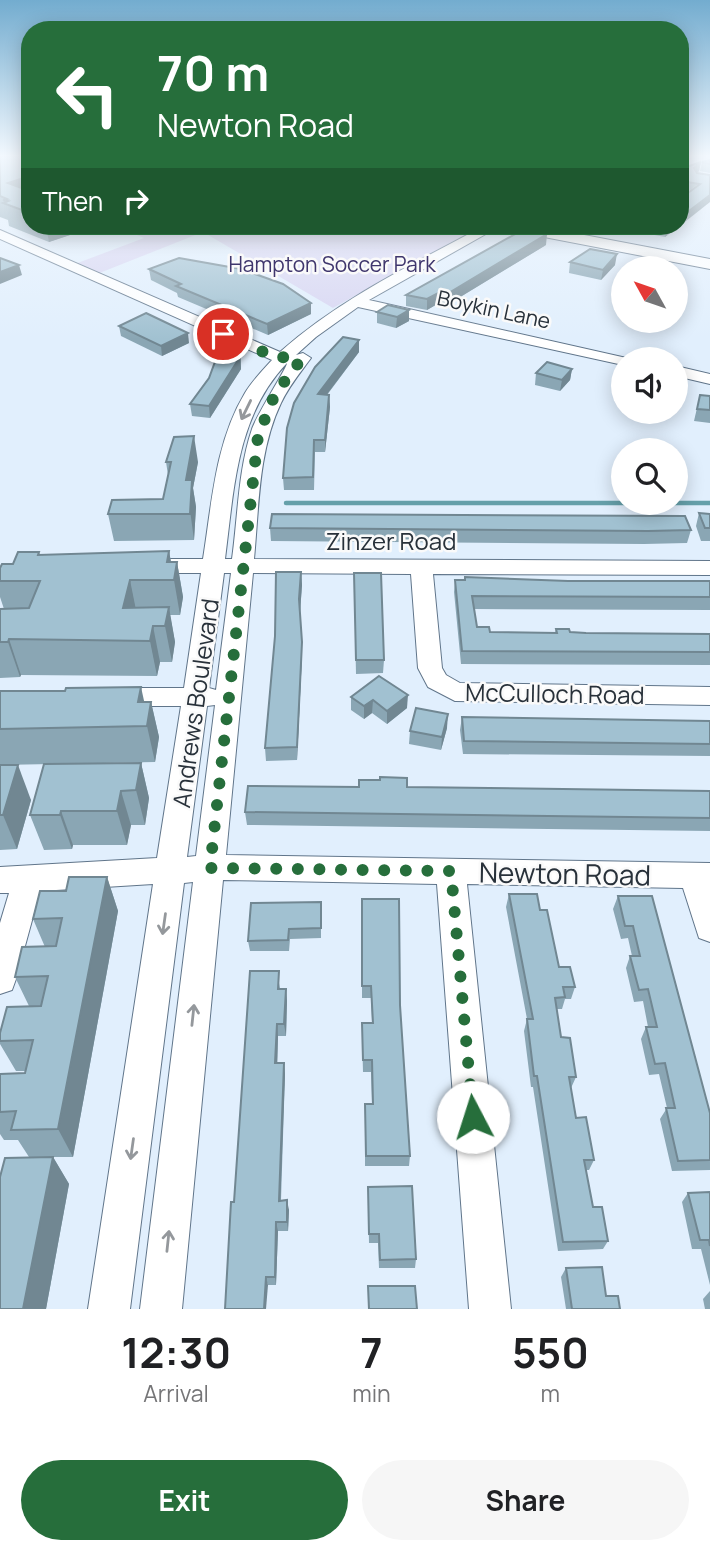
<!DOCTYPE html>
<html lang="en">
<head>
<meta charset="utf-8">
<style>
	body { margin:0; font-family:Manrope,sans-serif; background:#f6f6f6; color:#202124; height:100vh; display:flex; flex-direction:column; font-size:26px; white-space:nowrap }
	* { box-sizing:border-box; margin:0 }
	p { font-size:23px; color:#757577 }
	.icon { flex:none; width:38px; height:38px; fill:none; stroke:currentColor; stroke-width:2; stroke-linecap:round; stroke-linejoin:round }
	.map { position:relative; height:1309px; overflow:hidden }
	.panel { display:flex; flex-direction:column; background:#fff; flex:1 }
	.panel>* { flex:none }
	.top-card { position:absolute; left:21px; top:21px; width:668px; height:214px; border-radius:28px; box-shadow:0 4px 18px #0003; background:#266e3b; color:#fff; overflow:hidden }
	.needle { width:46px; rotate:310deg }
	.controls { position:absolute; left:611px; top:256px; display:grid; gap:14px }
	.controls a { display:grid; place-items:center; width:77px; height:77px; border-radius:50%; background:#fff; box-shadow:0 4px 18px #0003; font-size:35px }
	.pin { position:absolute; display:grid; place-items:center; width:60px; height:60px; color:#fff; margin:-30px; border:4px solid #fff; border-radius:50%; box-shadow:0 2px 7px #0007 }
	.me { position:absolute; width:77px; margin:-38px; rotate:355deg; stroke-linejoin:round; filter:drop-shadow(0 0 5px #0008) }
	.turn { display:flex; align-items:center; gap:24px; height:147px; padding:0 21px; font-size:32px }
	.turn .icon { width:91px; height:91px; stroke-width:2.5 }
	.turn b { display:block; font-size:49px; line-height:60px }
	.then { display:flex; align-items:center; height:66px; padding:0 21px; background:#0003; gap:14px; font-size:26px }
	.eta { display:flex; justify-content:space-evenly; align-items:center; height:119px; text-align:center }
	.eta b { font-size:42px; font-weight:700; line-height:49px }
	.primary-button { display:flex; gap:14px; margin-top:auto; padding:14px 21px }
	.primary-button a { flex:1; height:80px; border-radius:42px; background:#266e3b; color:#fff; font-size:28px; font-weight:700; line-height:80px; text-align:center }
	.primary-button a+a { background:#f6f6f6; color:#202124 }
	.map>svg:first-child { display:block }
	.green { fill:#d8d6f2 }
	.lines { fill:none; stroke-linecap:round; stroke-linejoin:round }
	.stream { stroke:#65a0aa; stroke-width:4.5 }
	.minor-casing { stroke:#60758a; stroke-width:2 }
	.major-casing { stroke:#60758a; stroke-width:2 }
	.minor { fill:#fff; fill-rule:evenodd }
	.major { fill:#fff; fill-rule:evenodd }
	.wall { fill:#8aa6b4 }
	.shaded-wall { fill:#718792 }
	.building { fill:#a1c1d1; stroke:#718792; stroke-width:2 }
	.oneway { stroke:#94989c }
	.route { stroke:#266e3b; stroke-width:12; stroke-dasharray:0 21.6 }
	.labels { text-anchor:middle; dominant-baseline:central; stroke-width:5; stroke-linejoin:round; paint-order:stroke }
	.far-park-label { font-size:21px; fill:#3f366d; stroke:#fafafa }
	.far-street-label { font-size:21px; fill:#28313a; stroke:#fafafa }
	.street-label { font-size:24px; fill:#28313a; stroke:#fafafa }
	.near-street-label { font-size:28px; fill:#28313a; stroke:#fafafa }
</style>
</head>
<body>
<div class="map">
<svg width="710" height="1309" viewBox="0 0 710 1309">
	<rect width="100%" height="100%" fill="#e1effd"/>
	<path class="green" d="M116 226H481L333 308 203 232 97 274 75 264 144 238Z"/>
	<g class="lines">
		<path class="stream" d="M286 503H710"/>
		<defs>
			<g id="minor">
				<path d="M484 226H500L369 300 631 359H623V365L358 307 316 337 296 355 303 353 311 358C300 373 289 386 281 403 258 451 259 508 254 559L710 561V575L433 574 442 668 446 675 460 683 710 687V705L455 701 428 687 418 668 411 574 253 573 226 855 710 863V942L699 938 683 888 467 884 511 1309H469L437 884 223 880 182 1309H140L193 882 184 883 130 1309H88L153 884 40 891 16 979 12 990 0 994V923L9 893H0V867L157 858 181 706H110L101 704 97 697 101 690 110 688H184L201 573H144L136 571 133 566 136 561 144 559H203C212 503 215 443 245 393 252 381 263 370 272 360L0 239V230L280 352C341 298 413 264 484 226ZM287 363C287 368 258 412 252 429 238 470 238 516 232 559H225C234 490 236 416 287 363ZM224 573H231L216 690 209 688ZM215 705 196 856 187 857 207 706Z"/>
				<path d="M676 366 710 374V384L676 376Z"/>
			</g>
			<path id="major" d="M505 226H537L710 259V269L513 231Z"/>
		</defs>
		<use href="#minor" class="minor-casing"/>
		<use href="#major" class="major-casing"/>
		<use href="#minor" class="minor"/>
		<use href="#major" class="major"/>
	</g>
	<g class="wall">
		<path d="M0 156H30V226H78L79 232 49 242 9 226 8 220 0 217Z"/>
		<path d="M710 160V173L700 171 702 162Z"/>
		<path d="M701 162 699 171 697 173 710 175 689 191 681 190V177Z"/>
		<path d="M645 226H679L665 237 644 233Z"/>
		<path d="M546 245 447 305 439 303 427 310 406 306V295Z"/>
		<path d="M570 262 615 265 601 280 569 273Z"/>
		<path d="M149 269 311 303V314L268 335 178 297 177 293 151 280Z"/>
		<path d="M388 305 409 321 396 328 377 323V312Z"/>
		<path d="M119 326 189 343 162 356 121 336Z"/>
		<path d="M359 340V352L327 395H329L330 407 325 452H315L314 490H284L283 478 287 428Z"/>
		<path d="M240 347 241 369 210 418 192 416 190 404Z"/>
		<path d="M572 369 570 380 560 391 535 385 536 373Z"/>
		<path d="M700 395 710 396V423L694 421Z"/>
		<path d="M166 462H198L193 488 196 507 194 540 114 541 108 514 163 499 168 475Z"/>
		<path d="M699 513 710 514V541H701L696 526Z"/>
		<path d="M270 528 691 530 687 543 644 544 271 541Z"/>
		<path d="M169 551 171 562H177L183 597 180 615H170L175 642 172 662H160L157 676 21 675 20 677 0 678V609H4L0 597V568L13 564 39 552 40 555Z"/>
		<path d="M301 572 302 585 300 612 302 655 297 760 266 761 265 748Z"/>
		<path d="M354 573 384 660 383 673 356 674Z"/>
		<path d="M455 580 568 581H710V610L474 609 477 627 490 632 555 633 556 629 570 632 586 633 710 634V665L461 664 454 592Z"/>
		<path d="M379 676 407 708 387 724 372 713 364 719 351 710V697Z"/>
		<path d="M0 691 151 702 159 737 155 762 0 765Z"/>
		<path d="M462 717 710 721V756L463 754 460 730Z"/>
		<path d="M447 728 441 750 409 744 410 731Z"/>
		<path d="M141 763 149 798 145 825H131L127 845H73L72 849 44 850 30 815Z"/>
		<path d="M0 765 31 800 17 849 0 850Z"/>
		<path d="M359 787 710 791V831L247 825 245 812Z"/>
		<path d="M107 877 118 911 73 1157H53L69 1184 46 1309H0L29 1157 18 1140H4L0 1134V1074L25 1073V1071H16L0 1044V1033L29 1006 15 977 45 947 33 919 66 891Z"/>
		<path d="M509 894 540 910 559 967 575 987 571 999H565L562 1009H557L561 1037 576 1077 571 1088 576 1118 594 1160 589 1170H586L593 1207 608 1241 603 1249 558 1251 533 1087H531L524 1031 527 1019 506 907Z"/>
		<path d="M618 896H652L710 1113V1170L672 1171 660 1119 667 1108 659 1074 649 1075 641 1039 646 1027H648L643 1001 634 1002 626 968 630 956H632L628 938 621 939 613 909Z"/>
		<path d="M362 899 400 1005 410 1156 409 1166H365V1104H372L371 1072H363L362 1035 372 1023 371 998H362Z"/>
		<path d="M321 902V938L290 939 289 951H250L248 941Z"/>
		<path d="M280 983V989H286L287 1001 286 1036H278L277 1063H284L285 1074 281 1200 289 1210 288 1231H278L276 1285H268L234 1202Z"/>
		<path d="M368 1187 416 1259 415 1268H379L378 1243H369Z"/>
		<path d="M710 1192V1285L701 1249H692L682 1202 688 1193Z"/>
		<path d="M566 1268 606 1296 620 1309H566L561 1277Z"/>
		<path d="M710 1291V1309H705L703 1299Z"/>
	</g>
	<g class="shaded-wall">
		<path d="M701 162 699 171 692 176 694 168Z"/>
		<path d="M30 176V200L8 183Z"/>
		<path d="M710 195V202L681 225V217Z"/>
		<path d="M46 226H78L79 232 49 242Z"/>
		<path d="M669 226H679L665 237 667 227Z"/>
		<path d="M547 234 546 245 447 305V294Z"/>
		<path d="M617 254 615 265 601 280 603 270Z"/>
		<path d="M19 265 22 275 0 284V272Z"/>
		<path d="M440 292 439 303 427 310V299Z"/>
		<path d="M311 303V314L268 335 267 324Z"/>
		<path d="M409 310V321L396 328 397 317Z"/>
		<path d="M188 333 189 343 162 356 161 346Z"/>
		<path d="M359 340V352L318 406V394Z"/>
		<path d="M240 347 241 369 210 418 209 406Z"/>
		<path d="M572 369 570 380 560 391 562 380Z"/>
		<path d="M329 395 330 407 325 452V440Z"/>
		<path d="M194 436 198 462 193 488 196 507 194 540 186 480Z"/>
		<path d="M169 551 174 580 167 562Z"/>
		<path d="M177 562 183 597 180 615 174 580Z"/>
		<path d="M301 572 302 585 300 612 299 599Z"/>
		<path d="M130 580 137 615 123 608Z"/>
		<path d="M169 607 175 642 172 662 165 626Z"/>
		<path d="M153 626 160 662 157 676 150 641Z"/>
		<path d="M9 639 21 675 20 677 8 642Z"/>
		<path d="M302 642V655L297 760V747Z"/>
		<path d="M141 687 148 719 151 702 159 737 155 762 147 726 138 702Z"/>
		<path d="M408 695 407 708 387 724V711Z"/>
		<path d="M373 700 372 713 364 719V706Z"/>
		<path d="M448 714 447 728 441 750 442 737Z"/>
		<path d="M141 763 149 798 145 825 136 790Z"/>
		<path d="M18 765 31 800 17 849 3 815Z"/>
		<path d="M121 791 131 825 127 845 117 811Z"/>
		<path d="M61 811 73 845 72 849 60 815Z"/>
		<path d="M107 877 118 911 73 1157 58 1129Z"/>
		<path d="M286 989 287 1001 286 1036 284 1024Z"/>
		<path d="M277 1024 278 1036 277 1074 275 1063Z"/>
		<path d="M284 1063 285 1074 280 1210 279 1201Z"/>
		<path d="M53 1157 69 1184 46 1309H23Z"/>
		<path d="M287 1200 289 1210 288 1231 287 1222Z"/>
		<path d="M276 1222 278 1231 276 1285 275 1277Z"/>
		<path d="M266 1277 268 1285 266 1309H264Z"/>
	</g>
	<g class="building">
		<path d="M0 156H30V176L8 183 30 191V213L3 203 8 201 3 200 7 199 0 196Z"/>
		<path d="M710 160V164L702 162Z"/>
		<path d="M701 162 694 168 697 173 710 175V195L681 217V198L700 184 681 181V177L689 166Z"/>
		<path d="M526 228 547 234 447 294 440 292 427 299 406 295Z"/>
		<path d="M590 249 617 254 603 270 570 262Z"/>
		<path d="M0 258 19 265 0 272Z"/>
		<path d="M179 258 241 269 283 284 311 303 267 324 176 286 181 284 149 269Z"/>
		<path d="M388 305 409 310 397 317 377 312Z"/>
		<path d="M146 313 188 333 161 346 119 326Z"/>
		<path d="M343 337 359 340 318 394 329 395 325 440H314L313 477 283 478 287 428 294 403 315 367Z"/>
		<path d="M223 340 240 347V357L209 406 190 404 209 378Z"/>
		<path d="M547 362 572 369 562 380 536 373Z"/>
		<path d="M700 395 710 396V410L697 409Z"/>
		<path d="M194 436 186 480H192L190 514H108L112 500 163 499 171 462H166L174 437Z"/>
		<path d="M699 513 710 514V528H705Z"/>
		<path d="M272 514 685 516 691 530 648 531 270 528Z"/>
		<path d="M169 551 167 562H177L174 580H130L123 608 169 607 165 626H153L150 641 9 639 8 642H0V609L29 608 40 581H0V568L2 564H13L18 552H39L38 555Z"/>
		<path d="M276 572H301L299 599 302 642 297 747 265 748 275 636Z"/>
		<path d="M354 573H381L384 660H356Z"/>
		<path d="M465 577 568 581H710V597L472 596 477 627H489L490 632 557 633 556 629H569L570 632 586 633 710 634V652L462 651 455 580H465Z"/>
		<path d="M379 676 408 695 387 711 373 700 364 706 351 697Z"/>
		<path d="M141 687 138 702H151L147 726 0 729V691H65L66 688Z"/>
		<path d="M416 708 448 714 442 737 410 731Z"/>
		<path d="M462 717 710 721V744L464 741Z"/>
		<path d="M141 763 136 790 121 791 117 811H61L60 815H30L44 764Z"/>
		<path d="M0 765H18L3 815H0Z"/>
		<path d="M380 777 407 778V787L710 791V818L245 812 248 786 359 787V780H380Z"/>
		<path d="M69 877H107L58 1129 11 1130 16 1111 0 1112V1074L25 1073 33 1040 0 1041V1033L7 1007 41 1006 48 976 15 977 22 947 56 946 62 918 33 919 40 891H66Z"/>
		<path d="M509 894H537L540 910H547L559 967H570L575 987H563L565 997 555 998 561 1037 570 1038 576 1077H569L576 1118 586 1117 594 1160H584L593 1207H602L608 1241 563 1242 537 1076H534L527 1019H533Z"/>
		<path d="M618 896H652L710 1113V1160L678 1161 666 1108H675L665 1063 655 1064 646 1027H657L648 989 639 990 630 956H640L633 926H625Z"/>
		<path d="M362 899H399L400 1005 410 1156H366L365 1104H373L372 1060H363L362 1023H373L371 986H362Z"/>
		<path d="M321 902V928L289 929 288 940 248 941 251 903Z"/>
		<path d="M250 971H279L278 989H286L284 1024H277L275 1063H284L279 1201 287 1200V1222H276L275 1277H266L264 1309H225L231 1202H234Z"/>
		<path d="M53 1157 23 1309H0V1177L5 1158Z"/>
		<path d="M412 1186 416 1259 380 1260 379 1234H369L368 1187Z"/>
		<path d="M710 1192V1246L709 1240H700L688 1193Z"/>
		<path d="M602 1267 606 1296H618L620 1309H572L566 1268Z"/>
		<path d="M368 1286H415L417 1309H369Z"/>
	</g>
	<defs><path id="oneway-shaft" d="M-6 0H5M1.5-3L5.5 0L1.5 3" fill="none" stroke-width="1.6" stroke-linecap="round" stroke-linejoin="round" transform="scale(1.75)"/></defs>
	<g class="oneway">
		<use href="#oneway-shaft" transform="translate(246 410) rotate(116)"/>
		<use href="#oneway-shaft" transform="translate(164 924) rotate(98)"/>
		<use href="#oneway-shaft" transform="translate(193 1015) rotate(-84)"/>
		<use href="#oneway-shaft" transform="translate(132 1149) rotate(98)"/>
		<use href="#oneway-shaft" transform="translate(168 1241) rotate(-84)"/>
	</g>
	<linearGradient id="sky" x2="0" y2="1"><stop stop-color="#73accf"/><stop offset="0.46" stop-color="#f2f8fe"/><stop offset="1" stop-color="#f2f8fe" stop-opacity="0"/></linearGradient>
	<rect width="710" height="339" fill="url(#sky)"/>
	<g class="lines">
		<path class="route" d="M223 334 268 354 300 361 275 394 258 436 210 868 451 871 473 1117"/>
	</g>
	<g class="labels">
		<g class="far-park-label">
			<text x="332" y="264">Hampton Soccer Park</text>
		</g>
		<g class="far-street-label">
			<text transform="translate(494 309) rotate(12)">Boykin Lane</text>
		</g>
		<g class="street-label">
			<text x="391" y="540">Zinzer Road</text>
			<text transform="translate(555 693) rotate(1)">McCulloch Road</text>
			<text transform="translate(195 703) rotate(-82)">Andrews Boulevard</text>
		</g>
		<g class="near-street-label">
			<text transform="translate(565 873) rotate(1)">Newton Road</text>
		</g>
	</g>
</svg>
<div class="controls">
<a><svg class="needle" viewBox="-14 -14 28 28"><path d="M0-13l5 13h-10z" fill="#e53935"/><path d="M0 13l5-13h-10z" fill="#757577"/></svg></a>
<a><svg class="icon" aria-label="sound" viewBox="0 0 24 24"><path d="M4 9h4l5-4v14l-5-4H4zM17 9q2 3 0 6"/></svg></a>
<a><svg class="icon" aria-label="search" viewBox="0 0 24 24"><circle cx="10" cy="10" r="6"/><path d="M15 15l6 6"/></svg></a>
</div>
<div class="pin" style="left:223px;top:334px;background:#d93025"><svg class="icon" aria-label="arrive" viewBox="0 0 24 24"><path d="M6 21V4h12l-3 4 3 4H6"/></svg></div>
<svg class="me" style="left:473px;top:1117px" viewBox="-20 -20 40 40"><circle r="19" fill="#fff"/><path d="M0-13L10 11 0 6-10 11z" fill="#266e3b"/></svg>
<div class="top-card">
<div class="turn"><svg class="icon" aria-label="left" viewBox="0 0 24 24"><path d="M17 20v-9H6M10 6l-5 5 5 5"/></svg><div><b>70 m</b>Newton Road</div></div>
<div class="then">Then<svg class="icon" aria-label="right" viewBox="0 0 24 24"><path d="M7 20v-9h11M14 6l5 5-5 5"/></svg></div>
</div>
</div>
<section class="panel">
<div class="eta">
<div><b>12:30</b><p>Arrival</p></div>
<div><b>7</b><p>min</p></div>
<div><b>550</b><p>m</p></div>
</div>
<div class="primary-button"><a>Exit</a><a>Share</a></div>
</section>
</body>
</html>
